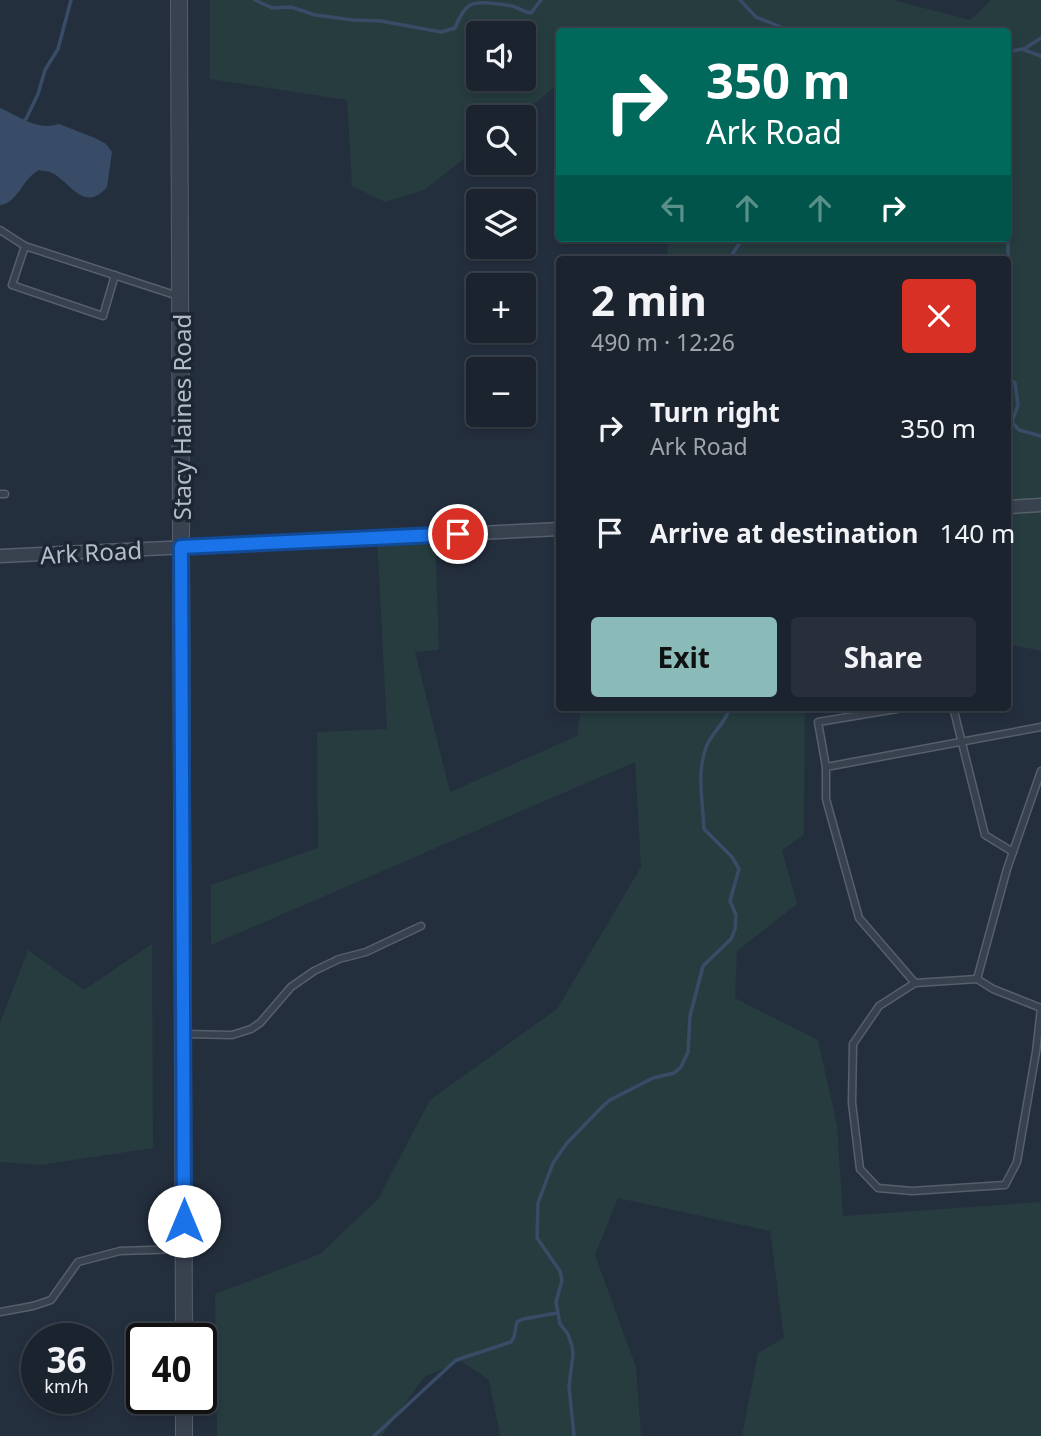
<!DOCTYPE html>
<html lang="en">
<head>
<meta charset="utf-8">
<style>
	body { margin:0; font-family:"Noto Sans",sans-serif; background:#282f3a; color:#f1f3f6; height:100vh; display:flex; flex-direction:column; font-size:26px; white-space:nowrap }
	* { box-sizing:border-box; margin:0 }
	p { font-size:23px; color:#a0a4aa }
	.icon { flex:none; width:38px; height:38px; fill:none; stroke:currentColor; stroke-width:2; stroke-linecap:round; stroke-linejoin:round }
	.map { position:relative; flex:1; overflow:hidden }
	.side { position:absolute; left:556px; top:256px; width:455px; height:455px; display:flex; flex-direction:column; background:#1b232e; border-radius:7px; box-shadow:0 4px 10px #0003,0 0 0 2px #39404a }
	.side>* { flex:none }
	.hud { position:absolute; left:556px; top:28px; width:455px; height:214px; border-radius:7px; box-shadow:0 4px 10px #0003,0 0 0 2px #39404a; background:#00695c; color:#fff; overflow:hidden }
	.controls { position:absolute; left:466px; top:21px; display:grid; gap:14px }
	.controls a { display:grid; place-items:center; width:70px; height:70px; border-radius:7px; background:#1b232e; box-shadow:0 4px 10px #0003,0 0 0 2px #39404a; font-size:35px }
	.speed { position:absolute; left:21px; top:1323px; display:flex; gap:14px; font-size:35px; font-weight:700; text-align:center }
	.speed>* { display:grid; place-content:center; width:91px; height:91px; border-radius:50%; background:#1b232e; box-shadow:0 4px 10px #0003,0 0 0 2px #39404a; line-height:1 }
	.speed small { font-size:18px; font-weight:400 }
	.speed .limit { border:4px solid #111; border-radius:10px; background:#fff; color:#111 }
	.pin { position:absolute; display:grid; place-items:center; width:60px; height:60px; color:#fff; margin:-30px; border:4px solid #fff; border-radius:50%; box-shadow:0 2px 7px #0007 }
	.me { position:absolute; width:77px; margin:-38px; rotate:0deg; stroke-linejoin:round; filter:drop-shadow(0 0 5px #0008) }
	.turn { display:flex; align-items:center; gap:24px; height:147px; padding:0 35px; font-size:32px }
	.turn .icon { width:91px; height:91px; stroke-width:2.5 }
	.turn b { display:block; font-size:49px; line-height:60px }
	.lanes { display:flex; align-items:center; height:66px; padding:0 35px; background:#0003; justify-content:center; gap:35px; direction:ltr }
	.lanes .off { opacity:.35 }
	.round { display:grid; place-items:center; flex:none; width:74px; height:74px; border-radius:7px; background:#282f3a }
	.head { display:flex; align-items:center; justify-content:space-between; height:119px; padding:0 35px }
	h1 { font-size:42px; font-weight:700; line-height:52px }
	.action { display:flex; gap:14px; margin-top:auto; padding:14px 35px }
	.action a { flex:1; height:80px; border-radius:7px; background:#8bbbb9; color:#111; font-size:28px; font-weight:700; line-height:80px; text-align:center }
	.action a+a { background:#282f3a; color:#f1f3f6 }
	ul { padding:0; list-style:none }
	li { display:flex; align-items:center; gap:21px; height:105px; padding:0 35px }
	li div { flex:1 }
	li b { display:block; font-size:26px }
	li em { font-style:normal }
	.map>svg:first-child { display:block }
	.green { fill:#263c3f; fill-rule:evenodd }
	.water { fill:#394c67 }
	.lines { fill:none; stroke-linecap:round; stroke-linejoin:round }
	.stream { stroke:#394c67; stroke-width:3.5 }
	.service-casing { stroke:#565f6c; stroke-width:9 }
	.minor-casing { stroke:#565f6c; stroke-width:15 }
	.tertiary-casing { stroke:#565f6c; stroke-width:18 }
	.service { stroke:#38414e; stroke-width:6 }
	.minor { stroke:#38414e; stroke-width:12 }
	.tertiary { stroke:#38414e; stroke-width:16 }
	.route-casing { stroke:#114b97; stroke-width:18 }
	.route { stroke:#1a73e8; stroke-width:12 }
	.labels { text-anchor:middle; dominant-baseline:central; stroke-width:7; stroke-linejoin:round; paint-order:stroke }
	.street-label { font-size:24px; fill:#b4bcc9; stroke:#1d2633 }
</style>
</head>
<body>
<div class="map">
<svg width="1041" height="1436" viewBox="0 0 1041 1436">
	<rect width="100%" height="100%" fill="#242f3e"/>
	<g class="green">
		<path d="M210 0H893L970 20 991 0H1041V651L1008 644V259H666L670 238H1008V32H560V83L517 117H478V148L424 190 385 202 352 186 347 100 210 79ZM478 33H523V79H478Z"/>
		<path d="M435 534 439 650 415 652 450 792 577 736 581 707H805L804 835 782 850 797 904 737 951 735 998 818 1040 837 1125 843 1216 1041 1202V1436H742L758 1353 784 1338 770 1231 618 1198 595 1255 636 1367 641 1436H500L489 1380 461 1361 424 1377 382 1436H217L215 1294 320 1254 378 1199 430 1100 557 1009 641 867 635 762 211 945V885L318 848 317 732 387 729 377 537Z"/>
		<path d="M152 944 153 1148 41 1165 0 1162V1023L28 950 84 990Z"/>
	</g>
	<path class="water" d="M0 108C21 117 36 131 59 124L95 138 106 144 112 152 107 187C83 215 69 179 50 172 48 171 40 171 39 170 23 178 17 204 0 205Z"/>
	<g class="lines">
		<g class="stream">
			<path d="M255 0 272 8 291 7 315 15 353 20 381 21 441 32 455 28C465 3 471 0 498 4 504 5 510 5 515 7 521 9 524 12 531 13L541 0"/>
			<path d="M740 0 756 17 793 32"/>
			<path d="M1024 49 1041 38"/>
			<path d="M1008 52 1022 49 1041 56"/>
			<path d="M21 123 26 119 38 94 45 70 58 49 71 0"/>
			<path d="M1008 201V207"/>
			<path d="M1008 238V259"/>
			<path d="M729 259 743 238"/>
			<path d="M1008 377 1015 383 1018 405 1012 422 1019 430 1041 436"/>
			<path d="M374 1436 456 1360 511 1342 514 1337 517 1322 523 1319 557 1313"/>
			<path d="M574 1436 569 1386 573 1355 572 1346 568 1334 560 1324 556 1302 562 1280 560 1271 537 1238 538 1203 553 1163 567 1143 603 1106 610 1100 653 1078 674 1073 681 1067 688 1052 690 1016 703 966 731 939 735 929 736 915 730 901 739 869 732 857 704 829C703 803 696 770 707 745 713 731 726 723 730 707"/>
		</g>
		<defs>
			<g id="service">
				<path d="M0 230 25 246 178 296"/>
				<path d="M25 246 12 285 103 316 115 275"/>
				<path d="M0 494H5"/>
				<path d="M953 707 985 835 1013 852"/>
				<path d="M826 767 818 722 909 707"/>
				<path d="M977 979 1007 869 1041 771"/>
				<path d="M915 983 879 1006 853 1044 852 1103 860 1169 878 1188 912 1191 1005 1185 1017 1162 1036 1052 1041 1008 993 989 977 979 915 983 859 918 826 799V767L1041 727"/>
				<path d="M185 1034 232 1035 251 1029 260 1023 291 987 314 971 339 959 366 952 421 926"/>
				<path d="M0 1312 33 1306 51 1300 78 1262 120 1251 182 1249"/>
			</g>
			<g id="minor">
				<path d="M1008 507 1041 505"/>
				<path d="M0 556 560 529"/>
			</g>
			<g id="tertiary">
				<path d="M179 0 184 1339"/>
				<path d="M184 1398V1436"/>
			</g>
		</defs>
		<use href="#service" class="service-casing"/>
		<use href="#minor" class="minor-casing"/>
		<use href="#tertiary" class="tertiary-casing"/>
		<use href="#service" class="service"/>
		<use href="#minor" class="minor"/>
		<use href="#tertiary" class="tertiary"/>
	</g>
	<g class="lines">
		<defs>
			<path id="route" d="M184 1221 181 547 458 534"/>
		</defs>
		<use href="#route" class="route-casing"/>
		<use href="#route" class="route"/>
	</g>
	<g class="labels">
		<g class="street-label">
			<text transform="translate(181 417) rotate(-90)">Stacy Haines Road</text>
			<text transform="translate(91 552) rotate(-3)">Ark Road</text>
		</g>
	</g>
</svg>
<div class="controls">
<a><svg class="icon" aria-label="sound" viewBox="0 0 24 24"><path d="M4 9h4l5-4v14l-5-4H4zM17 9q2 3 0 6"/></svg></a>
<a><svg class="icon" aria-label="search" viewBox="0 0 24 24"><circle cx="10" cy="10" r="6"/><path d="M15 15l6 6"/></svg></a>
<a><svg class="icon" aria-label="layers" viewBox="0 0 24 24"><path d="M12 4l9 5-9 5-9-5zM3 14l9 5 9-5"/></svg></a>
<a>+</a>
<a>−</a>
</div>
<div class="speed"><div>36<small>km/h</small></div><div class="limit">40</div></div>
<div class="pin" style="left:458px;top:534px;background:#d93025"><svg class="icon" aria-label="arrive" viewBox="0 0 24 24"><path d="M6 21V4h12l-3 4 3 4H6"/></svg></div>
<svg class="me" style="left:184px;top:1221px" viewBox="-20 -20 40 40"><circle r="19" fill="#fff"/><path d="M0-13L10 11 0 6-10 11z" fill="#1a73e8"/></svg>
<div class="hud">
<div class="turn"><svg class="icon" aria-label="right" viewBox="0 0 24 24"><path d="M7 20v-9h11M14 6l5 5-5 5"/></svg><div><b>350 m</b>Ark Road</div></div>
<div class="lanes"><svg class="icon off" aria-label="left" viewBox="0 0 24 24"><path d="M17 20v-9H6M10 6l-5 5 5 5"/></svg><svg class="icon off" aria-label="ahead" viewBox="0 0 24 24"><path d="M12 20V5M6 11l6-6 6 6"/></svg><svg class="icon off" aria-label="ahead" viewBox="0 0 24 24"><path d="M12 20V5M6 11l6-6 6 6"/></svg><svg class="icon" aria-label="right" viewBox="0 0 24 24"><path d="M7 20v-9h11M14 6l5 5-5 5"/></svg></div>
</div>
<section class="side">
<div class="head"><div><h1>2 min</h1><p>490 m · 12:26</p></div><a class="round" style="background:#d93025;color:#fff"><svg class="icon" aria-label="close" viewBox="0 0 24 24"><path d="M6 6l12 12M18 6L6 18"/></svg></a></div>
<ul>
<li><svg class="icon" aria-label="right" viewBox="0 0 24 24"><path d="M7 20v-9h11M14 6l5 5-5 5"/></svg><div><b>Turn right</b><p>Ark Road</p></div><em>350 m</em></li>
<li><svg class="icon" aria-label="arrive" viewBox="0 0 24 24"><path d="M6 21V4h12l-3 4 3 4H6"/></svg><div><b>Arrive at destination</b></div><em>140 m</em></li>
</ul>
<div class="action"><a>Exit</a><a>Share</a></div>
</section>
</div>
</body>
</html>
